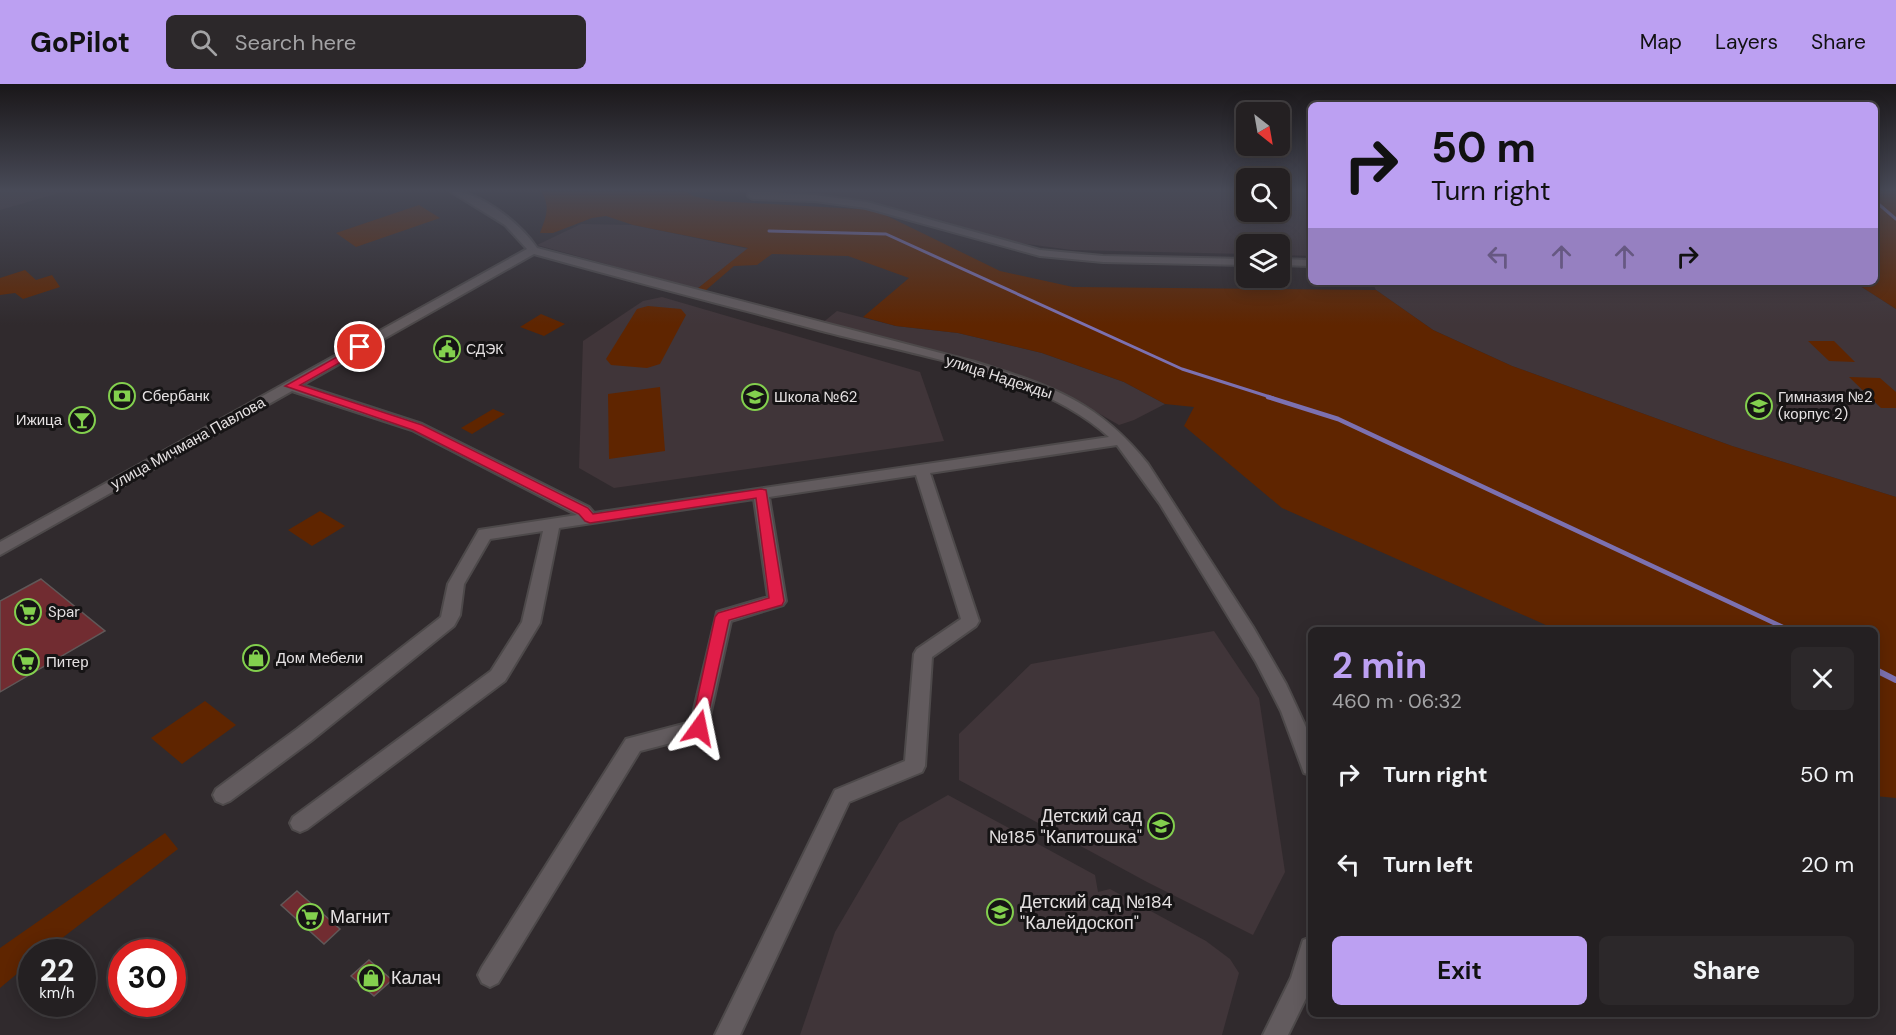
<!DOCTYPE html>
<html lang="en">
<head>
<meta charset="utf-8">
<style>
	body { margin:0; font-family:"DM Sans",sans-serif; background:#2c282a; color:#f1f3f6; height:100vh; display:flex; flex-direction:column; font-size:22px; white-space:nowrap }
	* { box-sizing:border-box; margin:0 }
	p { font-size:20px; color:#a3a3a5 }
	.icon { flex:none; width:33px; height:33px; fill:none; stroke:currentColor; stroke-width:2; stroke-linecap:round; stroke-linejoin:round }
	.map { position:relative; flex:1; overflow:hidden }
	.drawer { position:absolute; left:1308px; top:543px; width:570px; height:390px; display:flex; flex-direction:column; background:#242022; border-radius:9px; box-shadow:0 3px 15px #0003,0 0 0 2px #413e40 }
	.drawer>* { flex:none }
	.banner { position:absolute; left:1308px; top:18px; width:570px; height:183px; border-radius:9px; box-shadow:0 3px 15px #0003,0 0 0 2px #413e40; background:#bca0f2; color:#111; overflow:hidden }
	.needle { width:39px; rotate:149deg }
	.fabs { position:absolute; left:1236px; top:18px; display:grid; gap:12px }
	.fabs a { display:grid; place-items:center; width:54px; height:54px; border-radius:9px; background:#242022; box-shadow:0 3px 15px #0003,0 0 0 2px #413e40; font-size:30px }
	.speed { position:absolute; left:18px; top:855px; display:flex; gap:12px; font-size:30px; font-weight:700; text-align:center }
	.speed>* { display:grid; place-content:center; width:78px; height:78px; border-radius:50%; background:#242022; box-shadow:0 3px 15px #0003,0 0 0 2px #413e40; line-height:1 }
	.speed small { font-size:15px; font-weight:400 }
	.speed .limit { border:9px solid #d22; background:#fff; color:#111 }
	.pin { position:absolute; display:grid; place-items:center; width:51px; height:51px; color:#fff; margin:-26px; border:3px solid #fff; border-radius:50%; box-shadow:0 2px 6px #0007 }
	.me { position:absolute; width:66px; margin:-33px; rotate:12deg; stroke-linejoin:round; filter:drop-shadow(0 0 4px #0008) }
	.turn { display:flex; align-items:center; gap:21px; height:126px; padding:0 24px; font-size:27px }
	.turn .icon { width:78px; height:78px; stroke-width:2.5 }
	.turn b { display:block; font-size:42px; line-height:51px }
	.lanes { display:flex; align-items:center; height:57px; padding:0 24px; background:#0003; justify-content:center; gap:30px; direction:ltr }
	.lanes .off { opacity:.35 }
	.round { display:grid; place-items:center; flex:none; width:63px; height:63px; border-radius:9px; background:#2c282a }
	.headline { display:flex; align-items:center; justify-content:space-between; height:102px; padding:0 24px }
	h1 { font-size:36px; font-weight:700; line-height:45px; color:#bca0f2 }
	.primary-button { display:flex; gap:12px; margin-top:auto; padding:12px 24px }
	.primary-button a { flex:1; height:69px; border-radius:9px; background:#bca0f2; color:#111; font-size:24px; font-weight:700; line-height:69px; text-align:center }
	.primary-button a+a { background:#2c282a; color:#f1f3f6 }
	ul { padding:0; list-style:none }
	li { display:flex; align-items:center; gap:18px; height:90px; padding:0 24px }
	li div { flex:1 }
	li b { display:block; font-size:22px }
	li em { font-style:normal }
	header { display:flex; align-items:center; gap:36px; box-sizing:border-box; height:84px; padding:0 30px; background:#bca0f2; color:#111 }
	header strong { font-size:28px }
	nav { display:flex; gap:33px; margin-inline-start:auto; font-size:21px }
	.search { width:420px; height:54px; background:#2c282a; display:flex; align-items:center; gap:15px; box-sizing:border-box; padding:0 21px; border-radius:9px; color:#a3a3a5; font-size:22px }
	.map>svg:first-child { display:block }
	.built { fill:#403539 }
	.green { fill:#5f2500 }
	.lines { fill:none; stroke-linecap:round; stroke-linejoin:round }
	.stream-far2 { stroke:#7c71b1; stroke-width:3 }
	.stream-far1 { stroke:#7c71b1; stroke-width:4.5 }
	.stream { stroke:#7c71b1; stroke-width:6 }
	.building { fill:#712c31; stroke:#605858; stroke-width:1.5 }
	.minor-casing { stroke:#4d494a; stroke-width:4 }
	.minor { fill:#625b5e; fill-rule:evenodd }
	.route { fill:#e11d48; stroke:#92132f; stroke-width:1.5 }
	.labels { text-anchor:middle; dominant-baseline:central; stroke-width:6; stroke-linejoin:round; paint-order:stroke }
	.far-poi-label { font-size:14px; fill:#e5e1e2; stroke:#161415; text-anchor:start }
	.street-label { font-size:15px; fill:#e5e1e2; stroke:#161415 }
	.poi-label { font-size:15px; fill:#e5e1e2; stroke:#161415; text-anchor:start }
	.near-poi-label { font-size:18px; fill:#e5e1e2; stroke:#161415; text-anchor:start }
</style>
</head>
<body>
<header>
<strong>GoPilot</strong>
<div class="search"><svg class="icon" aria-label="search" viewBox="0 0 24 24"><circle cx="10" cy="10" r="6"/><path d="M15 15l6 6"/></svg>Search here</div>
<nav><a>Map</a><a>Layers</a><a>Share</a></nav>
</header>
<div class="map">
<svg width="1896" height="951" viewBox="0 0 1896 951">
	<rect width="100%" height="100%" fill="#302a2d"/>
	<g class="built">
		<path d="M0 107H66L0 126Z"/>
		<path d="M765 107H1246V128H1280V107H1311V172L1280 171V160H1246V170L1072 166 1019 159 865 116 770 110Z"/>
		<path d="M581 140 633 141 749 165 697 205 537 161Z"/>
		<path d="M1372 198H1854L1896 225V413L1732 362 1512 282 1433 246 1376 206Z"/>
		<path d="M662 213 920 288 944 357 614 404 579 384 583 257 643 217Z"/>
		<path d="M837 227 896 242 958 249 1042 269 1124 298 1165 320 1134 336 1119 341 1054 304 966 277 821 240Z"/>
		<path d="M1214 547 1259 614 1285 788 1253 851 1147 798 959 696V650L1031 580Z"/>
		<path d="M948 711 1095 791 1098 808 1110 805 1206 857 1230 875 1239 889 1222 951H800L835 848 899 739Z"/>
	</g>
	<g class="green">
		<path d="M541 107H685L693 112 717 117 875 126 1000 187 1073 203 1376 206 1433 246 1512 282 1732 362 1896 413V714L1875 712V546H1557L1282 424 1184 342 1194 323 1165 320 1124 298 1042 269 958 249 896 242 863 233 909 194 848 172 772 170 757 181 734 182 705 207 697 205 748 164 633 141 606 132 592 134 553 149H540C546 133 551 123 541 107Z"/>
		<path d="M1875 107H1896V225L1854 198H1875Z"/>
		<path d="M419 121 440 134 356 163 336 149Z"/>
		<path d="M25 186 36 196 52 191 60 203 23 215 15 209 0 211V194Z"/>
		<path d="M648 222 681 225 686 231 660 280 647 284 611 281 606 275 637 225Z"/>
		<path d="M541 230 565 240 544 252 520 243Z"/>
		<path d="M1808 257H1834L1855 278 1829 277Z"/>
		<path d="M1849 293 1880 294 1896 308V324H1881Z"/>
		<path d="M660 303 665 367 609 375 608 310Z"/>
		<path d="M493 325 505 330 472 350 461 344Z"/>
		<path d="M320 427 345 442 312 462 288 446Z"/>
		<path d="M205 617 236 641 182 680 151 654Z"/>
		<path d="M165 749 178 765 44 868H32L31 878 0 904V864Z"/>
	</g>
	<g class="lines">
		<g class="stream-far2">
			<path d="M1875 117 1896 135"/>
			<path d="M769 147 886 150 1182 285 1273 314"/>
		</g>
		<g class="stream-far1">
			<path d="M1268 313 1338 335 1789 546"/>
			<path d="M1875 586 1879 588"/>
		</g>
		<path class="stream" d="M1876 586 1896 596"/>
	</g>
	<g class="building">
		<path d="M41 495 105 547 0 608V517Z"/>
		<path d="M297 807 340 845 324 860 281 821Z"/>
		<path d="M369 876 392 896 374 912 351 892Z"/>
	</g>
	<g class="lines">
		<defs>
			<g id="minor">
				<path d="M450 107C480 107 520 139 537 164L975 278C1050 302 1097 316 1148 380L1253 543 1286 600 1311 654V691L1304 689 1281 627 1256 578 1160 420 1117 361 930 389 979 537 976 542 932 573 925 682 922 688 849 718 740 951H715L835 706 905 677 914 570 917 565 961 535 916 391 769 413 786 517 783 521 731 537 706 650 640 667 498 899 490 903 482 899 478 891 482 883 626 655 691 638 717 528 768 513 754 415 559 444 540 539 505 597 307 745 300 748 293 745 290 739 293 733 491 587 522 538 543 447 490 455 464 500 460 531 454 542 311 657 230 717 223 720 216 717 213 711 216 705 297 645 441 533 448 500 479 446 577 431 412 346 292 307 0 471V458L527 165 505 141ZM534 170C631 197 728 222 826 248 915 271 1040 290 1109 353L594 429 589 423 422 340 302 301Z"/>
				<path d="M749 107 815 111 867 118 1040 166 1103 172 1246 175V181L1103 178 1040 172 866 124 815 117 753 115 748 112Z"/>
				<path d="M1280 175 1311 176V182L1280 181Z"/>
				<path d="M1311 853V904L1288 951H1263L1291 894 1303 856Z"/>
			</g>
		</defs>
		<use href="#minor" class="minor-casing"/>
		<use href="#minor" class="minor"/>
	</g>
	<linearGradient id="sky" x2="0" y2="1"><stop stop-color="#1a1719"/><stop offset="0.44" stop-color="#484a57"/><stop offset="1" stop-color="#484a57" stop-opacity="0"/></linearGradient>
	<rect width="1896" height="241" fill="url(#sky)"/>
	<path class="route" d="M360 260 365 263 364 265 300 301 422 341 588 424 593 430 761 405 766 406 784 517 782 521 729 536 704 649 699 651 693 649 691 644 715 533 718 529 769 514 756 414 590 439 585 437 579 430 413 346 285 302Z"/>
	<defs>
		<symbol id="civic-ring" viewBox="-11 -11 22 22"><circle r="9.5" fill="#161415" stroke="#83d04e" stroke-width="1.5"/><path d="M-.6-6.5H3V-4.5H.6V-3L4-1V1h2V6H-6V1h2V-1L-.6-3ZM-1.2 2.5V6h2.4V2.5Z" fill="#83d04e"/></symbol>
		<symbol id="bank-ring" viewBox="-11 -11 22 22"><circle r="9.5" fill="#161415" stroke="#83d04e" stroke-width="1.5"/><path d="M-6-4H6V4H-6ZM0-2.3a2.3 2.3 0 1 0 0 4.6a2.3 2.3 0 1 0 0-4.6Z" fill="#83d04e"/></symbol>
		<symbol id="school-ring" viewBox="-11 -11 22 22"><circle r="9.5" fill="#161415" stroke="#83d04e" stroke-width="1.5"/><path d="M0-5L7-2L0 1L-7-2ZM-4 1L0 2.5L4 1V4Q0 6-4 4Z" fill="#83d04e"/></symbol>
		<symbol id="bar-ring" viewBox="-11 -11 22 22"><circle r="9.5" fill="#161415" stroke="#83d04e" stroke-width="1.5"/><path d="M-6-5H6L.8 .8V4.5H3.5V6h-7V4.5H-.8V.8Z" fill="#83d04e"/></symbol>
		<symbol id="supermarket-ring" viewBox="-11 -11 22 22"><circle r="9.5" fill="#161415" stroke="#83d04e" stroke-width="1.5"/><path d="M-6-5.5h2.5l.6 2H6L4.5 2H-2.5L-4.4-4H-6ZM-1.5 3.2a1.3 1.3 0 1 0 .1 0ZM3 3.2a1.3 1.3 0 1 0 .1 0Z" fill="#83d04e"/></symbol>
		<symbol id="shop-ring" viewBox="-11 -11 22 22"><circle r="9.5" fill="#161415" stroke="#83d04e" stroke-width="1.5"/><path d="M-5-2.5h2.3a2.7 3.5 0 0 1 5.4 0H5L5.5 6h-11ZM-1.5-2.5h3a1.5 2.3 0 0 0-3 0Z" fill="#83d04e"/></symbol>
	</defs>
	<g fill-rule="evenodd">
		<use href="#civic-ring" x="432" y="250" width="30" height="30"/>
		<use href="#bank-ring" x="107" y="297" width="30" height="30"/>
		<use href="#school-ring" x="740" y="298" width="30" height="30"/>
		<use href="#school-ring" x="1744" y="307" width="30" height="30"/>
		<use href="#bar-ring" x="67" y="321" width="30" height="30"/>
		<use href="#supermarket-ring" x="13" y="513" width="30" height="30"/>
		<use href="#shop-ring" x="241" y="559" width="30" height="30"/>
		<use href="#supermarket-ring" x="11" y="563" width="30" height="30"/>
		<use href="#school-ring" x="1146" y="727" width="30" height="30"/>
		<use href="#school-ring" x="985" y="813" width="30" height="30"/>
		<use href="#supermarket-ring" x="295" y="818" width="30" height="30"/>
		<use href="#shop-ring" x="356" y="879" width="30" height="30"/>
	</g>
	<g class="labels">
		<g class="far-poi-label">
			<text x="466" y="265">СДЭК</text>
		</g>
		<g class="street-label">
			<text transform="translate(999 293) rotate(18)">улица Надежды</text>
			<text transform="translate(188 359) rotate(-29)">улица Мичмана Павлова</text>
		</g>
		<g class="poi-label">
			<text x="142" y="312">Сбербанк</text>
			<text x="774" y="313">Школа №62</text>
			<text x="1778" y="313">Гимназия №2<tspan x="1778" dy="17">(корпус 2)</tspan></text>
			<text x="62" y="336" text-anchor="end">Ижица</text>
			<text x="48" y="528">Spar</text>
			<text x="276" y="574">Дом Мебели</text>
			<text x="46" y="578">Питер</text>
		</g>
		<g class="near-poi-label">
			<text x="1142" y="732" text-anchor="end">Детский сад<tspan x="1142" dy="21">№185 "Капитошка"</tspan></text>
			<text x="1020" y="818">Детский сад №184<tspan x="1020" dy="21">"Калейдоскоп"</tspan></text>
			<text x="330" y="833">Магнит</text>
			<text x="391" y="894">Калач</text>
		</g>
	</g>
</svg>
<div class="fabs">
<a><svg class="needle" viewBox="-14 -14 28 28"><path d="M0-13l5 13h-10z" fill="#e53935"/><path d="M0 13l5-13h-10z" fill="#a3a3a5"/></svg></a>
<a><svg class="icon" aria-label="search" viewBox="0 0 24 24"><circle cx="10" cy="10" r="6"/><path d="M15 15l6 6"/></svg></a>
<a><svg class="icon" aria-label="layers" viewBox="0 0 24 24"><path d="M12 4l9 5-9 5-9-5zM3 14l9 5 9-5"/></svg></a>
</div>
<div class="speed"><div>22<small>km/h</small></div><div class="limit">30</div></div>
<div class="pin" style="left:360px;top:263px;background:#d93025"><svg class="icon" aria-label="arrive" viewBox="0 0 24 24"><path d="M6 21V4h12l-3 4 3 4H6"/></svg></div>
<svg class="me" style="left:699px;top:644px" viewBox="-20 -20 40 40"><path d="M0-17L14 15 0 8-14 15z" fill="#e11d48" stroke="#fff" stroke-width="4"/></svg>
<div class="banner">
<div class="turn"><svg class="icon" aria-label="right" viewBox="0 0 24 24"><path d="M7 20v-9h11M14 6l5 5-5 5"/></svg><div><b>50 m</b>Turn right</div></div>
<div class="lanes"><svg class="icon off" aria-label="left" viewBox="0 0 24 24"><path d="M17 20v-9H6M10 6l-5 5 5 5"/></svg><svg class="icon off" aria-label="ahead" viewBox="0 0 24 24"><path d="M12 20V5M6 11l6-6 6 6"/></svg><svg class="icon off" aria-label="ahead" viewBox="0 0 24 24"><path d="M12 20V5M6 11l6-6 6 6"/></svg><svg class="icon" aria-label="right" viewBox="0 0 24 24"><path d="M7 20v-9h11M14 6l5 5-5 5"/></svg></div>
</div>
<section class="drawer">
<div class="headline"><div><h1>2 min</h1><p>460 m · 06:32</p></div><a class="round"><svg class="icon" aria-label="close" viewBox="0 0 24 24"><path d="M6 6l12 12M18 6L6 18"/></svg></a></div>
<ul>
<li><svg class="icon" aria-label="right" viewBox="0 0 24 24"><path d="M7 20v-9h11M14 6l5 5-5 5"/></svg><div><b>Turn right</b></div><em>50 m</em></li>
<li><svg class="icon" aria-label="left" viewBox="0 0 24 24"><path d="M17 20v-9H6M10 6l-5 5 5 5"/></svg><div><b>Turn left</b></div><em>20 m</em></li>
</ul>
<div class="primary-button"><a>Exit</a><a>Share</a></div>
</section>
</div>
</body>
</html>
